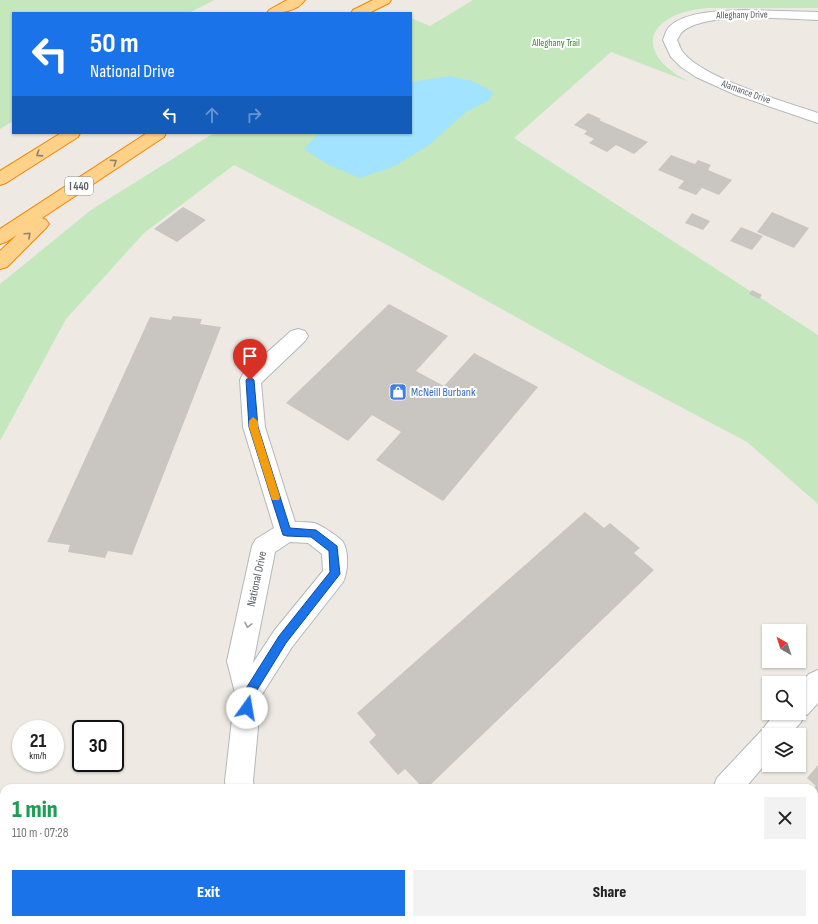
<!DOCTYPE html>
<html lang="en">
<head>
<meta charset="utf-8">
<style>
	body { margin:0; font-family:"Sofia Sans Condensed",sans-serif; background:#f2f2f2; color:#222; height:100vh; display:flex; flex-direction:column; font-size:15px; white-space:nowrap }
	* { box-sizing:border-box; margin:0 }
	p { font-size:13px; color:#767676 }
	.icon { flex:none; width:22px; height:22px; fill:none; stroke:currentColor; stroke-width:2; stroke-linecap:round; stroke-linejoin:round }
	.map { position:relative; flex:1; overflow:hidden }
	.details { position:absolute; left:0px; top:784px; width:818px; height:140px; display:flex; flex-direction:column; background:#fff; border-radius:12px 12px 0 0; box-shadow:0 1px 3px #0004 }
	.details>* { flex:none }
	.guide { position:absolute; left:12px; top:12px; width:400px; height:122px; border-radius:0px; box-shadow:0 1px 3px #0004; background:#1a73e8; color:#fff; overflow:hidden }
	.needle { width:26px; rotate:321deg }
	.controls { position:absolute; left:762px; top:624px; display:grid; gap:8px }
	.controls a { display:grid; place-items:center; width:44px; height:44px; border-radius:0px; background:#fff; box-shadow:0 1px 3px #0004; font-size:20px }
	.speed { position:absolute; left:12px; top:720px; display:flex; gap:8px; font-size:20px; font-weight:700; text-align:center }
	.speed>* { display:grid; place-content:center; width:52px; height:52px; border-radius:50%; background:#fff; box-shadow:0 1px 3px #0004; line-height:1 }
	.speed small { font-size:10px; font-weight:400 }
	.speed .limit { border:2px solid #111; border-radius:6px; background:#fff; color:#111 }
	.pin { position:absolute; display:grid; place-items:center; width:34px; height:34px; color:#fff; margin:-41px -17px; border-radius:50% 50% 50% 0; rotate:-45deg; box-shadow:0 0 4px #0007 }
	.pin .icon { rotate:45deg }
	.me { position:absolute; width:44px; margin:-22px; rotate:13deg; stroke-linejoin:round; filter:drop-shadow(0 0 3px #0008) }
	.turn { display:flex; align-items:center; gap:14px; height:84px; padding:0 12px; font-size:18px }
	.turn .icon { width:52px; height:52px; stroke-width:2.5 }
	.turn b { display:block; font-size:28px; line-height:34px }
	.lanes { display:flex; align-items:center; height:38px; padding:0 12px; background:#0003; justify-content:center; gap:20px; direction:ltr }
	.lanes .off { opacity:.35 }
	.round { display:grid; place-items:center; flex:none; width:42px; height:42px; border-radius:0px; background:#f2f2f2 }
	.headline { display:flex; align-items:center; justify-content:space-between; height:68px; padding:0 12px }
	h1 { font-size:24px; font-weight:800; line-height:30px; color:#1e9e55 }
	.primary-button { display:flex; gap:8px; margin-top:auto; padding:8px 12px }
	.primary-button a { flex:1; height:46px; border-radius:0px; background:#1a73e8; color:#fff; font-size:16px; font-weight:800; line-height:46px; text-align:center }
	.primary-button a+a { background:#f2f2f2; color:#222 }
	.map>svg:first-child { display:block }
	.green { fill:#c4e7be }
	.water { fill:#a2e3ff }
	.building { fill:#c9c5c0 }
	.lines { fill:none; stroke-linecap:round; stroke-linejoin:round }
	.minor-casing { stroke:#b3b7bb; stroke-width:2 }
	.highway-casing { stroke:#f18400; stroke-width:2 }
	.minor { fill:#fff; fill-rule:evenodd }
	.highway { fill:#ffd189; fill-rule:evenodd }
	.oneway { stroke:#8c826f }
	.oneway2 { stroke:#9da0a2 }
	.route { fill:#1a73e8; stroke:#114b97 }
	.slow { fill:#f59e0b }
	.labels { text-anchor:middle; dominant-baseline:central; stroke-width:4; stroke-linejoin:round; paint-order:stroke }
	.far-street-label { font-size:10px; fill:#5b6064; stroke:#fff }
	.far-park-label { font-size:10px; fill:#398531; stroke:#fff }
	.shield { fill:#fff; stroke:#8c9092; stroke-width:1 }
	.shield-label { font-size:11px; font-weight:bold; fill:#5b6064 }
	.shop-label { font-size:12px; fill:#366cbe; stroke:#fff; text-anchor:start }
	.street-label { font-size:12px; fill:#5b6064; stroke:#fff }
</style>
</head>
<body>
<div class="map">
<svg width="818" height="924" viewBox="0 0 818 924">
	<rect width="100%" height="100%" fill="#eeeae3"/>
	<g class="green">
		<path d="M0 0H214L189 13H13V121L0 129Z"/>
		<path d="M473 0H818V8H707C643 14 633 55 692 83L611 52 514 138 818 335V504L747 442 607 368 391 247 234 165 144 233 66 319 0 441V284L91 210 214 133H411V18L430 26Z"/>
	</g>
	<path class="water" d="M450 76 472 81 493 92 489 100 466 112 429 145 395 166 360 178 329 165 304 149 319 133H411V82Z"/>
	<g class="building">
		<path d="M588 113 601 119 599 120 648 142 634 154 616 145 607 152 589 143 594 139 584 134 587 131 574 125Z"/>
		<path d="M671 155 695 164 698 160 711 165 708 170 732 180 719 195 702 188 696 195 678 188 684 181 658 170Z"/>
		<path d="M183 207 206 220 177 242 154 229Z"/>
		<path d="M772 212 809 228 794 248 757 232Z"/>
		<path d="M692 213 710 221 703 230 685 223Z"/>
		<path d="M741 227 763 236 752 250 730 241Z"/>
		<path d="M752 290 762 295 759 299 749 294Z"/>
		<path d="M389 304 448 336 416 371 444 386 474 353 538 387 443 501 376 460 401 432 372 415 348 441 286 403Z"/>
		<path d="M173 316 202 319 200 324 221 327 132 555 108 551 105 558 68 552 70 545 47 542 150 317 171 320Z"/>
		<path d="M585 512 604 528 610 523 640 548 634 553 654 570 427 788H423L405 769 398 775 369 742 376 735 357 713Z"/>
		<path d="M818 765V924H733L730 920H814V788L816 786 807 778Z"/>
		<rect x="22" y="920" width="116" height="4"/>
	</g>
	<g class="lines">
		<defs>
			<g id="minor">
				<path d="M744 10 818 12V20C788 19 704 11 682 32 680 34 679 37 677 40 679 44 680 48 682 51 701 78 786 102 818 113V123L736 95 696 77 681 67 671 57 663 40C665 35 666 30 670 26 687 11 722 11 744 10Z"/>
				<path d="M298 329 305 331 308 336 305 341 261 383 265 427 295 522C301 522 308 522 314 523 321 525 338 536 343 542 349 552 348 572 343 582L292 647 261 696 253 781 254 788H226L225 781 235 693 227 661 252 546 256 539 274 528 243 427 240 380 243 374 291 331ZM290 542 308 543 322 554 323 571 274 631 253 663 275 552Z"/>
				<path d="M818 670V703L808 714 804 716 801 722 790 735H769V760L745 788H713L717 778 762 730 775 713H799V685L809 674Z"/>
				<path d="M253 920H283L284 924H254Z"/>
				<path d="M597 920H652L654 924H595Z"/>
			</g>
			<g id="highway">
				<path d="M287 0H305C297 12 280 13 267 13L269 10Z"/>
				<path d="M373 0H391L389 3 369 13H351L353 10Z"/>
				<path d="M61 133H80L78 137 6 183 0 185V171Z"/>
				<path d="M147 133H166L164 137 42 218 46 220 49 224 46 228 7 267 0 269V251L17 235 6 242 0 244V229Z"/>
			</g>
		</defs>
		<use href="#minor" class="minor-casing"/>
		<use href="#highway" class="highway-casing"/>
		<use href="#minor" class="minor"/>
		<use href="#highway" class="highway"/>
	</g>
	<defs><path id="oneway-chevron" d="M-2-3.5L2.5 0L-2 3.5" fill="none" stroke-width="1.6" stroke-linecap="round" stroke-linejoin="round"/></defs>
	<g class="oneway">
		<use href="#oneway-chevron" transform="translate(39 154) rotate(147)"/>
		<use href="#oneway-chevron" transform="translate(114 162) rotate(-34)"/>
		<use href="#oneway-chevron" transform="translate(28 235) rotate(-43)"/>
	</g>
	<use class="oneway2" href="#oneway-chevron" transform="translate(248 625) rotate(102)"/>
	<path class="route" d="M250 377 254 380 258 427 290 528 316 530 337 546 340 574 286 643 254 695 251 712 247 713 243 712 241 708 245 690 279 636 330 572 329 551 311 537 287 536 283 535 282 532 249 427 246 380Z"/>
	<path class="slow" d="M253 417 258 421V427L280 497 279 500H272L271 497 249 427V421Z"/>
	<defs>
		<symbol id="shop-square" viewBox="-11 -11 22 22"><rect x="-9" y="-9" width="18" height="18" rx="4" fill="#3f7fe0" stroke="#fff"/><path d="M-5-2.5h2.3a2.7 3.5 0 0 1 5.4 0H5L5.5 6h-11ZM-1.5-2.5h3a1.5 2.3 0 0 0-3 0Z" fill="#fff"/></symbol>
	</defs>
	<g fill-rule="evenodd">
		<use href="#shop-square" x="388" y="382" width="20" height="20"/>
	</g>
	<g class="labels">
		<g class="far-street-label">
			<text transform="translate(742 15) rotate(-1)">Alleghany Drive</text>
			<text transform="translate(746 92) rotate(20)">Alamance Drive</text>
		</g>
		<g class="far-park-label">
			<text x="556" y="43">Alleghany Trail</text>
		</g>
		<rect class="shield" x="65" y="177" width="28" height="18" rx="3"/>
		<g class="shield-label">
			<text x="79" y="186">I 440</text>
		</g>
		<g class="shop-label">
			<text x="411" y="392">McNeill Burbank</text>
		</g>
		<g class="street-label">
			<text transform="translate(257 579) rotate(-78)">National Drive</text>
		</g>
	</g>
</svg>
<div class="controls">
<a><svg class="needle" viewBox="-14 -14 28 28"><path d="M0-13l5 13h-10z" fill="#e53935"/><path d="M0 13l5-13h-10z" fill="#767676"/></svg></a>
<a><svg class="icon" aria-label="search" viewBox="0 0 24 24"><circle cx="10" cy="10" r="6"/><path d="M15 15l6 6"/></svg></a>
<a><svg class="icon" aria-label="layers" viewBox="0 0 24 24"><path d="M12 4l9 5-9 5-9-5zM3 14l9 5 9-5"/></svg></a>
</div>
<div class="speed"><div>21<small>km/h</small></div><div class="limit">30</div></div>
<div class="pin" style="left:250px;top:380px;background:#d93025"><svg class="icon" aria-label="arrive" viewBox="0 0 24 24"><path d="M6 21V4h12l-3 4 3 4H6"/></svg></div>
<svg class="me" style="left:247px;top:708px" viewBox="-20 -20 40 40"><circle r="19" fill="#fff"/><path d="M0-13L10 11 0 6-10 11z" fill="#1a73e8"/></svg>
<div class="guide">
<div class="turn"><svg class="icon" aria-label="left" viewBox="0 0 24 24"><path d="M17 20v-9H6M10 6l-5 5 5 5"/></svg><div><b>50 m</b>National Drive</div></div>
<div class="lanes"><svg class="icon" aria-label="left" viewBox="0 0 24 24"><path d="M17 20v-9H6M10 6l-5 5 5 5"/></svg><svg class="icon off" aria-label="ahead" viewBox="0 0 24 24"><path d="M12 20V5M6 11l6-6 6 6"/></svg><svg class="icon off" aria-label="right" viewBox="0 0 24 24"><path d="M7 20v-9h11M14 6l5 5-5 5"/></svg></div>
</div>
<section class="details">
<div class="headline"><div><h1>1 min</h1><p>110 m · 07:28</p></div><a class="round"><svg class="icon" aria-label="close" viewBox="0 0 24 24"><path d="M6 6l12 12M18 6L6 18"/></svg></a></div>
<div class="primary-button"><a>Exit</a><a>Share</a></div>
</section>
</div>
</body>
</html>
